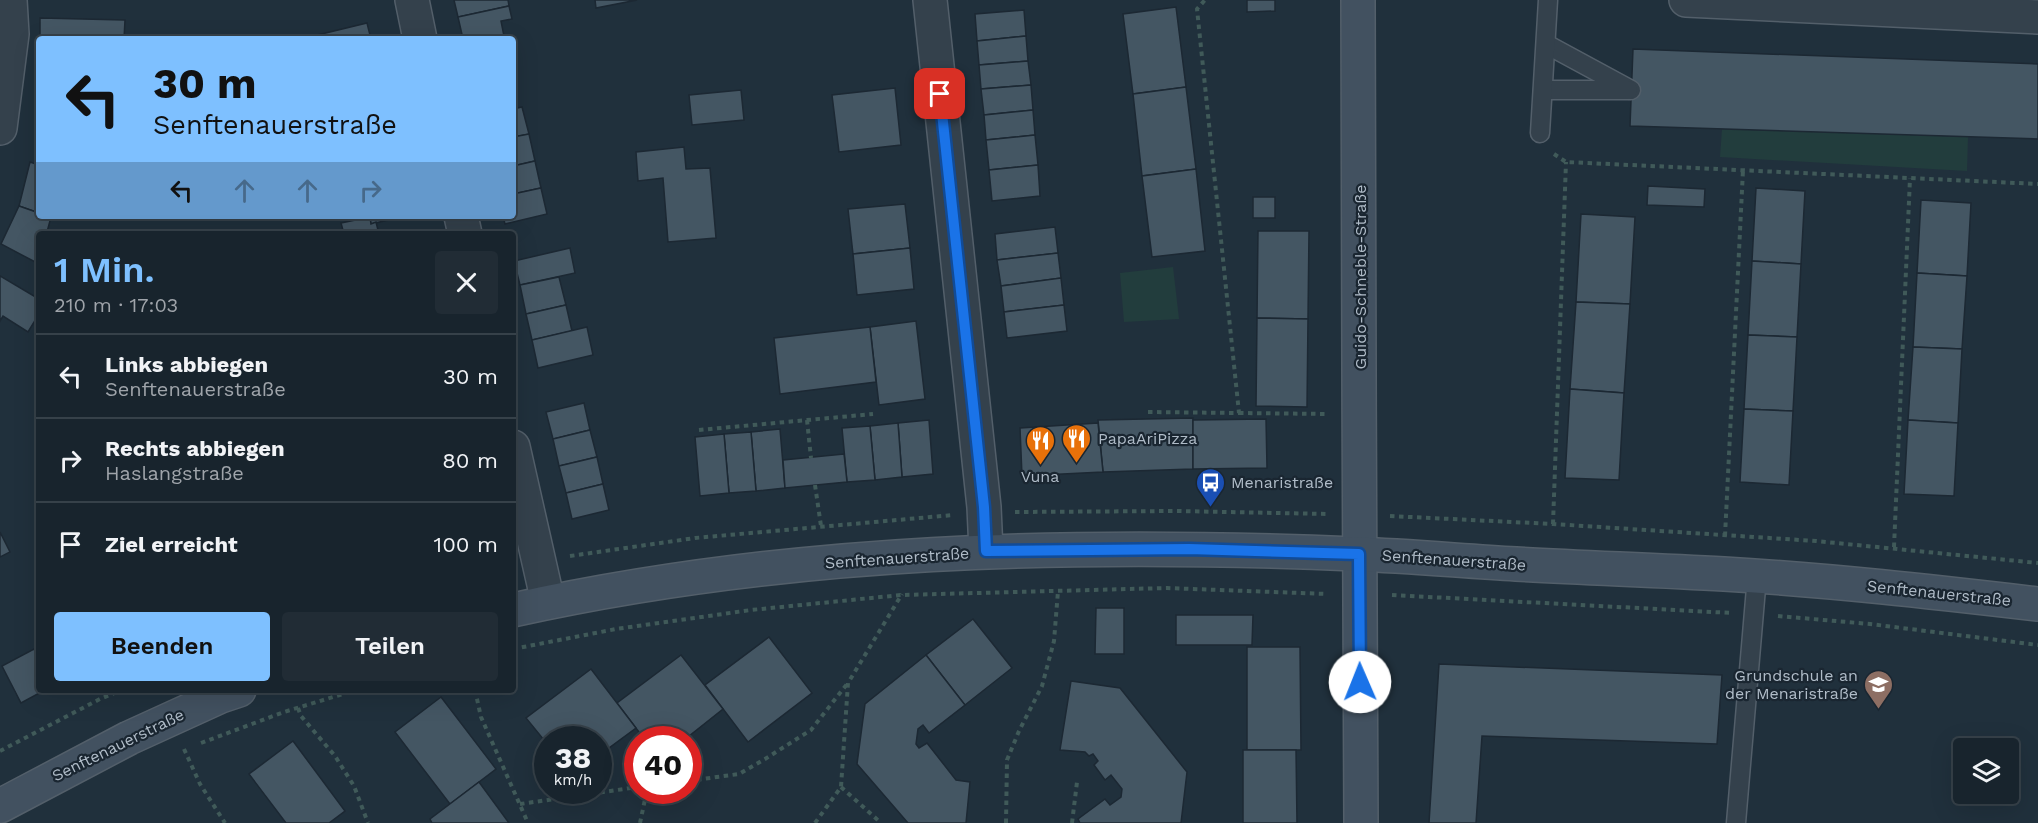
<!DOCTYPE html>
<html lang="de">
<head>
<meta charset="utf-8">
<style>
	body { margin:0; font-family:"Work Sans",sans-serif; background:#212c35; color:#f1f3f6; height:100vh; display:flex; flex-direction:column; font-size:22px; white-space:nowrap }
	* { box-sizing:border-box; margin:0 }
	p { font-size:20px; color:#9fa4aa }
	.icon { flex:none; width:33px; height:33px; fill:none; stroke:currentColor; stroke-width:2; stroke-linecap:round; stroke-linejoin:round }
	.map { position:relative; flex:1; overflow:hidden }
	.side { position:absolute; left:36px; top:231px; width:480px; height:462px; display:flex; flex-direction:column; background:#18242d; border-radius:6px; box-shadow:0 6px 24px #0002,0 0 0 2px #364149 }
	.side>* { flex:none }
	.top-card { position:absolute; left:36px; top:36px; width:480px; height:183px; border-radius:6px; box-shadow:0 6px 24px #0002,0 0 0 2px #364149; background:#7ec0ff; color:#111; overflow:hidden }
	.buttons { position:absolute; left:1953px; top:738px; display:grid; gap:12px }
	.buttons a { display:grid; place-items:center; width:66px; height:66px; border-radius:6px; background:#18242d; box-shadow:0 6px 24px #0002,0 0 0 2px #364149; font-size:30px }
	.speed { position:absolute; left:534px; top:726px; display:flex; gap:12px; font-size:30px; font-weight:700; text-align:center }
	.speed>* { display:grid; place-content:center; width:78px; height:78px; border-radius:50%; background:#18242d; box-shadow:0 6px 24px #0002,0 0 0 2px #364149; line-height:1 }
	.speed small { font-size:15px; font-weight:400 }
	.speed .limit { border:9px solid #d22; background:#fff; color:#111 }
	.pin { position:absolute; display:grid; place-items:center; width:51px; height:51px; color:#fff; margin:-26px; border-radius:12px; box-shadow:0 3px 9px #0006 }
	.me { position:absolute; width:66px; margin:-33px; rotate:359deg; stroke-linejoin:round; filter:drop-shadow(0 0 4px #0008) }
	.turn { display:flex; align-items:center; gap:21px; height:126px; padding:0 18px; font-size:27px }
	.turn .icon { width:78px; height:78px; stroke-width:2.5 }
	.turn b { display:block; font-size:42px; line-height:51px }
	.lanes { display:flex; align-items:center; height:57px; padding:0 18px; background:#0003; justify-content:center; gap:30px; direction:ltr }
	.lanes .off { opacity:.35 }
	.round { display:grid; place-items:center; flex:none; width:63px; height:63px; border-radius:6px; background:#212c35 }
	.summary { display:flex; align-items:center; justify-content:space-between; height:102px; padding:0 18px }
	h1 { font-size:36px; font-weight:600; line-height:45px; color:#7ec0ff }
	.cta { display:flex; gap:12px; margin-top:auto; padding:12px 18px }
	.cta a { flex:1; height:69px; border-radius:6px; background:#7ec0ff; color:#111; font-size:24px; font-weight:600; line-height:69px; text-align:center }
	.cta a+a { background:#212c35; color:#f1f3f6 }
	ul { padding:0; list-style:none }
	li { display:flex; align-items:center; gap:18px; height:84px; padding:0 18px; border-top:2px solid #364149 }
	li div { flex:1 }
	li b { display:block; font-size:22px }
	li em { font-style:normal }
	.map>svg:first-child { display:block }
	.green { fill:#223d3d }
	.building { fill:#445663; stroke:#1c2833; stroke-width:1.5 }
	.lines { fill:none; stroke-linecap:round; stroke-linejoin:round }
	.lane-casing { stroke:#535f6a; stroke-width:21 }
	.street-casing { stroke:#535f6a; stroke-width:36 }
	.secondary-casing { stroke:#535f6a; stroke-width:36 }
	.path { stroke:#405a59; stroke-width:4; stroke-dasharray:4.5 4.5; stroke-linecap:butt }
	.lane { stroke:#34414c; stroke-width:18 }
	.street { stroke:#34414c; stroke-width:33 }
	.secondary { stroke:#425160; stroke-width:33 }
	.route-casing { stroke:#114b97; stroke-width:15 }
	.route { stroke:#1a73e8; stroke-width:10 }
	.labels { text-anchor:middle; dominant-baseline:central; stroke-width:4.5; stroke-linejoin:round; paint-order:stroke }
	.street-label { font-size:16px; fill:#b0bcc8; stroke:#1a2631 }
	.poi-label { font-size:16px; fill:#b0bcc8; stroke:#1a2631; text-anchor:start }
</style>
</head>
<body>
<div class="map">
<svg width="2038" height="823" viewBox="0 0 2038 823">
	<rect width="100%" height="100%" fill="#20303c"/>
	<g class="green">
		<path d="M1722 129 1968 137 1967 171 1720 157Z"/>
		<path d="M1173 267 1179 319 1124 322 1120 273Z"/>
	</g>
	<g class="building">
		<path d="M454 0H508L509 6 458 17Z"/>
		<path d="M595 0H637L596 8Z"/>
		<path d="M1247 0H1275V11L1247 12Z"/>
		<path d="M509 6 512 19 501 21 504 36 489 39H463L458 17Z"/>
		<path d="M1176 7 1186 87 1133 94 1123 14Z"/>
		<path d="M1024 10 1026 36 977 41 975 14Z"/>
		<path d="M40 18 125 20 124 39H40Z"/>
		<path d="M367 23 371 39H301Z"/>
		<path d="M1026 36 1028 61 979 65 977 41Z"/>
		<path d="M1633 49 2038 64V139L1630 126Z"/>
		<path d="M1028 61 1031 85 981 89 979 65Z"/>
		<path d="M1031 85 1033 110 984 115 981 89Z"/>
		<path d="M1186 87 1196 169 1142 176 1133 94Z"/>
		<path d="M895 88 901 145 839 152 832 95Z"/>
		<path d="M741 90 744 120 692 125 689 95Z"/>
		<path d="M522 107 529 134 513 137V109Z"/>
		<path d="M1033 110 1035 135 986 140 984 115Z"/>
		<path d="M529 134 535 161 513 166V137Z"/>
		<path d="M1035 135 1038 165 989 170 986 140Z"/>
		<path d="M684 147 686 169 710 168 716 238 668 242 663 178 638 181 636 152Z"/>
		<path d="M535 161 541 188 513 194V166Z"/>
		<path d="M30 162 39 165V213L19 206Z"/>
		<path d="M1038 165 1040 196 992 201 989 170Z"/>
		<path d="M1196 169 1205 251 1152 257 1142 176Z"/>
		<path d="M1648 186 1705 189 1704 207 1647 205Z"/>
		<path d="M541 188 547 214 505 224 503 216H513V194Z"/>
		<path d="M1756 188 1805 191 1801 264 1752 261Z"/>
		<rect x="1253" y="197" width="22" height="21"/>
		<path d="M1921 200 1971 203 1967 276 1917 273Z"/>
		<path d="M905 204 910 248 853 254 848 209Z"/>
		<path d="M19 206 39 213V216L51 217 47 232 52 234H39V264L1 244Z"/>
		<path d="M1581 214 1635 217 1630 304 1576 302Z"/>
		<path d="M369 216H405L371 224Z"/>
		<path d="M370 217 371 224 376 222 379 234H344L341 223Z"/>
		<path d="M1055 227 1058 253 997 260 995 234Z"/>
		<path d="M1258 231H1309L1308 319 1257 318Z"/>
		<path d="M570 248 575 273 520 285 514 261Z"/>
		<path d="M910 248 914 289 857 295 853 254Z"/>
		<path d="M1058 253 1061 278 1001 286 997 260Z"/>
		<path d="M1752 261 1801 264 1797 337 1748 335Z"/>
		<path d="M1917 273 1967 276 1962 349 1913 347Z"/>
		<path d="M0 276 39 299V314L28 332 3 316 0 321Z"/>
		<path d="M559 277 566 305 526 314 520 285Z"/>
		<path d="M1061 278 1064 305 1004 312 1001 286Z"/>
		<path d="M1576 302 1630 304 1624 393 1570 389Z"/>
		<path d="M566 305 572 331 532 340 526 314Z"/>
		<path d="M1064 305 1067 331 1007 338 1004 312Z"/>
		<path d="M1257 318 1308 319 1307 407 1256 406Z"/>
		<path d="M916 321 925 399 879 405 870 327Z"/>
		<path d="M587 327 593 355 538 368 532 340Z"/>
		<path d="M870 327 876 382 780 394 774 338Z"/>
		<path d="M1748 335 1797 337 1793 411 1744 409Z"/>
		<path d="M1913 347 1962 349 1958 423 1908 420Z"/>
		<path d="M1570 389 1624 393 1619 480 1565 478Z"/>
		<path d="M584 403 590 430 553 439 546 412Z"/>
		<path d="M1744 409 1793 411 1789 485 1740 482Z"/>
		<path d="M1193 418V469L1103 472 1098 420Z"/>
		<path d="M1266 419 1267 468 1193 469V420Z"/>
		<path d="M929 420 933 474 902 477 898 423Z"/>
		<path d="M1908 420 1958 423 1954 496 1904 494Z"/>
		<path d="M898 423 902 477 875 480 870 426Z"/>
		<path d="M1098 423 1103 472 1022 476 1020 428Z"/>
		<path d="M870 426 875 480 847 482 842 428Z"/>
		<path d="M780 429 785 488 756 491 751 432Z"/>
		<path d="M590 430 597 457 559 466 553 439Z"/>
		<path d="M751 432 756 491 729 493 724 434Z"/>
		<path d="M724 434 729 493 700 496 695 437Z"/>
		<path d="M844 454 847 482 785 488 783 460Z"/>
		<path d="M597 457 603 484 566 493 559 466Z"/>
		<path d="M603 484 609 510 572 519 566 493Z"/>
		<path d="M0 532 10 552 0 557Z"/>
		<path d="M1096 608H1124V654H1095Z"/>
		<path d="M1176 615H1253L1252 645H1176Z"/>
		<path d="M973 619 1012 668 965 705 926 655Z"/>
		<path d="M769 637 812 693 748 742 705 685Z"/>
		<path d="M1247 647H1300L1301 750H1247Z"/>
		<path d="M34 649 39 659V690H45L21 703 2 666Z"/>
		<path d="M681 655 723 709 684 740H645L617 703Z"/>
		<path d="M926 655 965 705 929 733 923 725 918 729 916 744 919 748 927 743 956 780 970 782 966 823H908L857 764 865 704Z"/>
		<path d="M1439 664 1722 675 1717 744 1482 736 1476 823H1429Z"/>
		<path d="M591 669 636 728 598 756V740H548V745L526 718Z"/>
		<path d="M1071 681 1120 688 1187 772 1181 823H1080L1078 819 1105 799 1110 805 1121 797 1122 789 1111 775 1105 780 1094 765 1098 761 1093 754 1089 756 1085 752 1060 750Z"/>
		<path d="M441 697 496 769 450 804 395 732Z"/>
		<path d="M293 741 345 811 329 823H286L249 774Z"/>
		<path d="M1243 750H1296L1297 823H1243Z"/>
		<path d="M479 782 509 823H432L430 819Z"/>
	</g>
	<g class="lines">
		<defs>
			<g id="lane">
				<path d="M1546 44 1631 90"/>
				<path d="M1543 90H1628"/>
				<path d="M1540 133 1548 0"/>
				<path d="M1736 823 1757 576"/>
			</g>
			<g id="street">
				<path d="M412 0 420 39"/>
				<path d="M930 0 984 507 986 551"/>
				<path d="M1686 0 2038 17"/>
				<path d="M0 128 12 34 10 0"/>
				<path d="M461 216 465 234"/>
				<path d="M513 447 548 602"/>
			</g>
			<g id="secondary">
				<path d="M1358 0C1360 274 1358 549 1361 823"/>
				<path d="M513 610C789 549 1074 542 1355 554 1409 556 1463 561 1516 564 1586 568 1655 570 1724 574 1829 580 1934 592 2038 604"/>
				<path d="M0 806 129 738 221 696 239 690"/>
			</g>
		</defs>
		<use href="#lane" class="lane-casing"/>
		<use href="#street" class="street-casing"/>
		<use href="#secondary" class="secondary-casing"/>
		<g class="path">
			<path d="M1554 154 1566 162 2038 184"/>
			<path d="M1148 412 1239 413 1197 9 1205 0"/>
			<path d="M1239 413 1329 414"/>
			<path d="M807 420 811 458"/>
			<path d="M699 430 873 414"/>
			<path d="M815 485 821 526"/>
			<path d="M1015 512 1177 511 1328 514"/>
			<path d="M1390 516 1553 524 1816 541 2038 563"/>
			<path d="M1553 524 1566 162"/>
			<path d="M1725 536 1743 170"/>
			<path d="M1894 547 1910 178"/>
			<path d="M570 556 695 538 953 515"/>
			<path d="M1392 595 1732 613"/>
			<path d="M1778 616 1870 624 2038 645"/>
			<path d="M513 649 616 629 751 610 901 595 1167 588 1327 594"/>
			<path d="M475 690 481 717 528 823"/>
			<path d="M298 708 301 716 335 756 354 786 368 823"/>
			<path d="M201 743 284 712 356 690"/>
			<path d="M184 749 200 784 225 823"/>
			<path d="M0 751 100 699 122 690"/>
			<path d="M688 781 739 774 765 759 811 730 847 684"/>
			<path d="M841 787 881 823"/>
			<path d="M520 804 638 787"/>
			<path d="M640 823 647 790"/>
			<path d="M815 823 841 787 848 683 902 594"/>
			<path d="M1006 823 1007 760 1019 731 1042 686 1054 641 1058 591"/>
			<path d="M1072 823 1077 782"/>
		</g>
		<use href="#lane" class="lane"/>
		<use href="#street" class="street"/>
		<use href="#secondary" class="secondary"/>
	</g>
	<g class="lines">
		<defs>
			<path id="route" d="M940 94 984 507 986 551 1189 549 1359 554 1360 682"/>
		</defs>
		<use href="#route" class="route-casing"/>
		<use href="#route" class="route"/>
	</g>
	<defs>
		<symbol id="restaurant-pin" viewBox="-11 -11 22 30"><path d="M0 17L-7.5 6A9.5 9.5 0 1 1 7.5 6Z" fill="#e8710a" stroke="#1a2631"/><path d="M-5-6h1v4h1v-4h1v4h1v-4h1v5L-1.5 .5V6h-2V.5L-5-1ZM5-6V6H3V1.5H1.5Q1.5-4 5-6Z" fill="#fff"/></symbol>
		<symbol id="bus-pin" viewBox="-11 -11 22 30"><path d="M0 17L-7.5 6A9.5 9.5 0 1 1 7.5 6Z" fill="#1a4fb4" stroke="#1a2631"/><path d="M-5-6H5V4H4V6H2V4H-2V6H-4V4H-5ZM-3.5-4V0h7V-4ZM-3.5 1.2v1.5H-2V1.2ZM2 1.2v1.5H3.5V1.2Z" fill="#fff"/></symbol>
		<symbol id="school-pin" viewBox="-11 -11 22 30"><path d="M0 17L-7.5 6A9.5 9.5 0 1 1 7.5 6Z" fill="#8d6e63" stroke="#1a2631"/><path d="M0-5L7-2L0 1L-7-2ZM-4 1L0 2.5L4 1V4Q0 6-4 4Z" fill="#fff"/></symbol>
	</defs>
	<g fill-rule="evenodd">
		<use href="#restaurant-pin" x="1060" y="422" width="33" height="45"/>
		<use href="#restaurant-pin" x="1024" y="424" width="33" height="45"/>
		<use href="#bus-pin" x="1194" y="466" width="33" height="45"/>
		<use href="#school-pin" x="1862" y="668" width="33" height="45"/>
	</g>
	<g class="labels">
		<g class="street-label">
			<text transform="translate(1360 277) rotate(-90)">Guido-Schneble-Straße</text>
			<text transform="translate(897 558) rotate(-4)">Senftenauerstraße</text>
			<text transform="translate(1454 560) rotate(4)">Senftenauerstraße</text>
			<text transform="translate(1939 593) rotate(6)">Senftenauerstraße</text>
			<text transform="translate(118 745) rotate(-26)">Senftenauerstraße</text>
		</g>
		<g class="poi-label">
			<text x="1098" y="438">PapaAriPizza</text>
			<text x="1040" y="476" text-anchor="middle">Vuna</text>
			<text x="1231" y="482">Menaristraße</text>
			<text x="1858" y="675" text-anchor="end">Grundschule an<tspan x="1858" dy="18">der Menaristraße</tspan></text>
		</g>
	</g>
</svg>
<div class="buttons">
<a><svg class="icon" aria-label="layers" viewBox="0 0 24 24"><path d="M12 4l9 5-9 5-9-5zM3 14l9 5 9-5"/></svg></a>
</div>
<div class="speed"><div>38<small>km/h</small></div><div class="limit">40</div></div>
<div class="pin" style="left:940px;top:94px;background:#d93025"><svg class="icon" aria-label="arrive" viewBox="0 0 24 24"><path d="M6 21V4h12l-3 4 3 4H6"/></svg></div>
<svg class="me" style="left:1360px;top:682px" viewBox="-20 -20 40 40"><circle r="19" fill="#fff"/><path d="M0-13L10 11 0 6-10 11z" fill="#1a73e8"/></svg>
<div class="top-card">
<div class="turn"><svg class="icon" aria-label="left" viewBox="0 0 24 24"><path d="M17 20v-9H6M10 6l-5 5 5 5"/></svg><div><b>30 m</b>Senftenauerstraße</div></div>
<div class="lanes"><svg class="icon" aria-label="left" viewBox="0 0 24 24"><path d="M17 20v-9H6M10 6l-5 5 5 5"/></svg><svg class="icon off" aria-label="ahead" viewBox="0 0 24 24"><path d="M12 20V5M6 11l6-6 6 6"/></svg><svg class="icon off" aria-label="ahead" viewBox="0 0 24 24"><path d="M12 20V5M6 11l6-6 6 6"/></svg><svg class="icon off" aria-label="right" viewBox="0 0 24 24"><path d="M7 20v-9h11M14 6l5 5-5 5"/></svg></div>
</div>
<section class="side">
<div class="summary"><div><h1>1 Min.</h1><p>210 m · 17:03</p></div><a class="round"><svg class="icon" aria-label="close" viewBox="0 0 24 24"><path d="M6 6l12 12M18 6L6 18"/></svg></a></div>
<ul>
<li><svg class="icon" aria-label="left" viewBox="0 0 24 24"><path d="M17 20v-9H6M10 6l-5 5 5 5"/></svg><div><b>Links abbiegen</b><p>Senftenauerstraße</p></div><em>30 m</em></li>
<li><svg class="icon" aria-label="right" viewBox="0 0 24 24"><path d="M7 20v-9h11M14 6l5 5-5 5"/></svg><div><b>Rechts abbiegen</b><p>Haslangstraße</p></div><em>80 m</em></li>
<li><svg class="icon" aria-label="arrive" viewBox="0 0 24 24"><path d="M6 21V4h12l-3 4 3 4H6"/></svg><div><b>Ziel erreicht</b></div><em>100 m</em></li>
</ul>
<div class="cta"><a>Beenden</a><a>Teilen</a></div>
</section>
</div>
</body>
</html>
